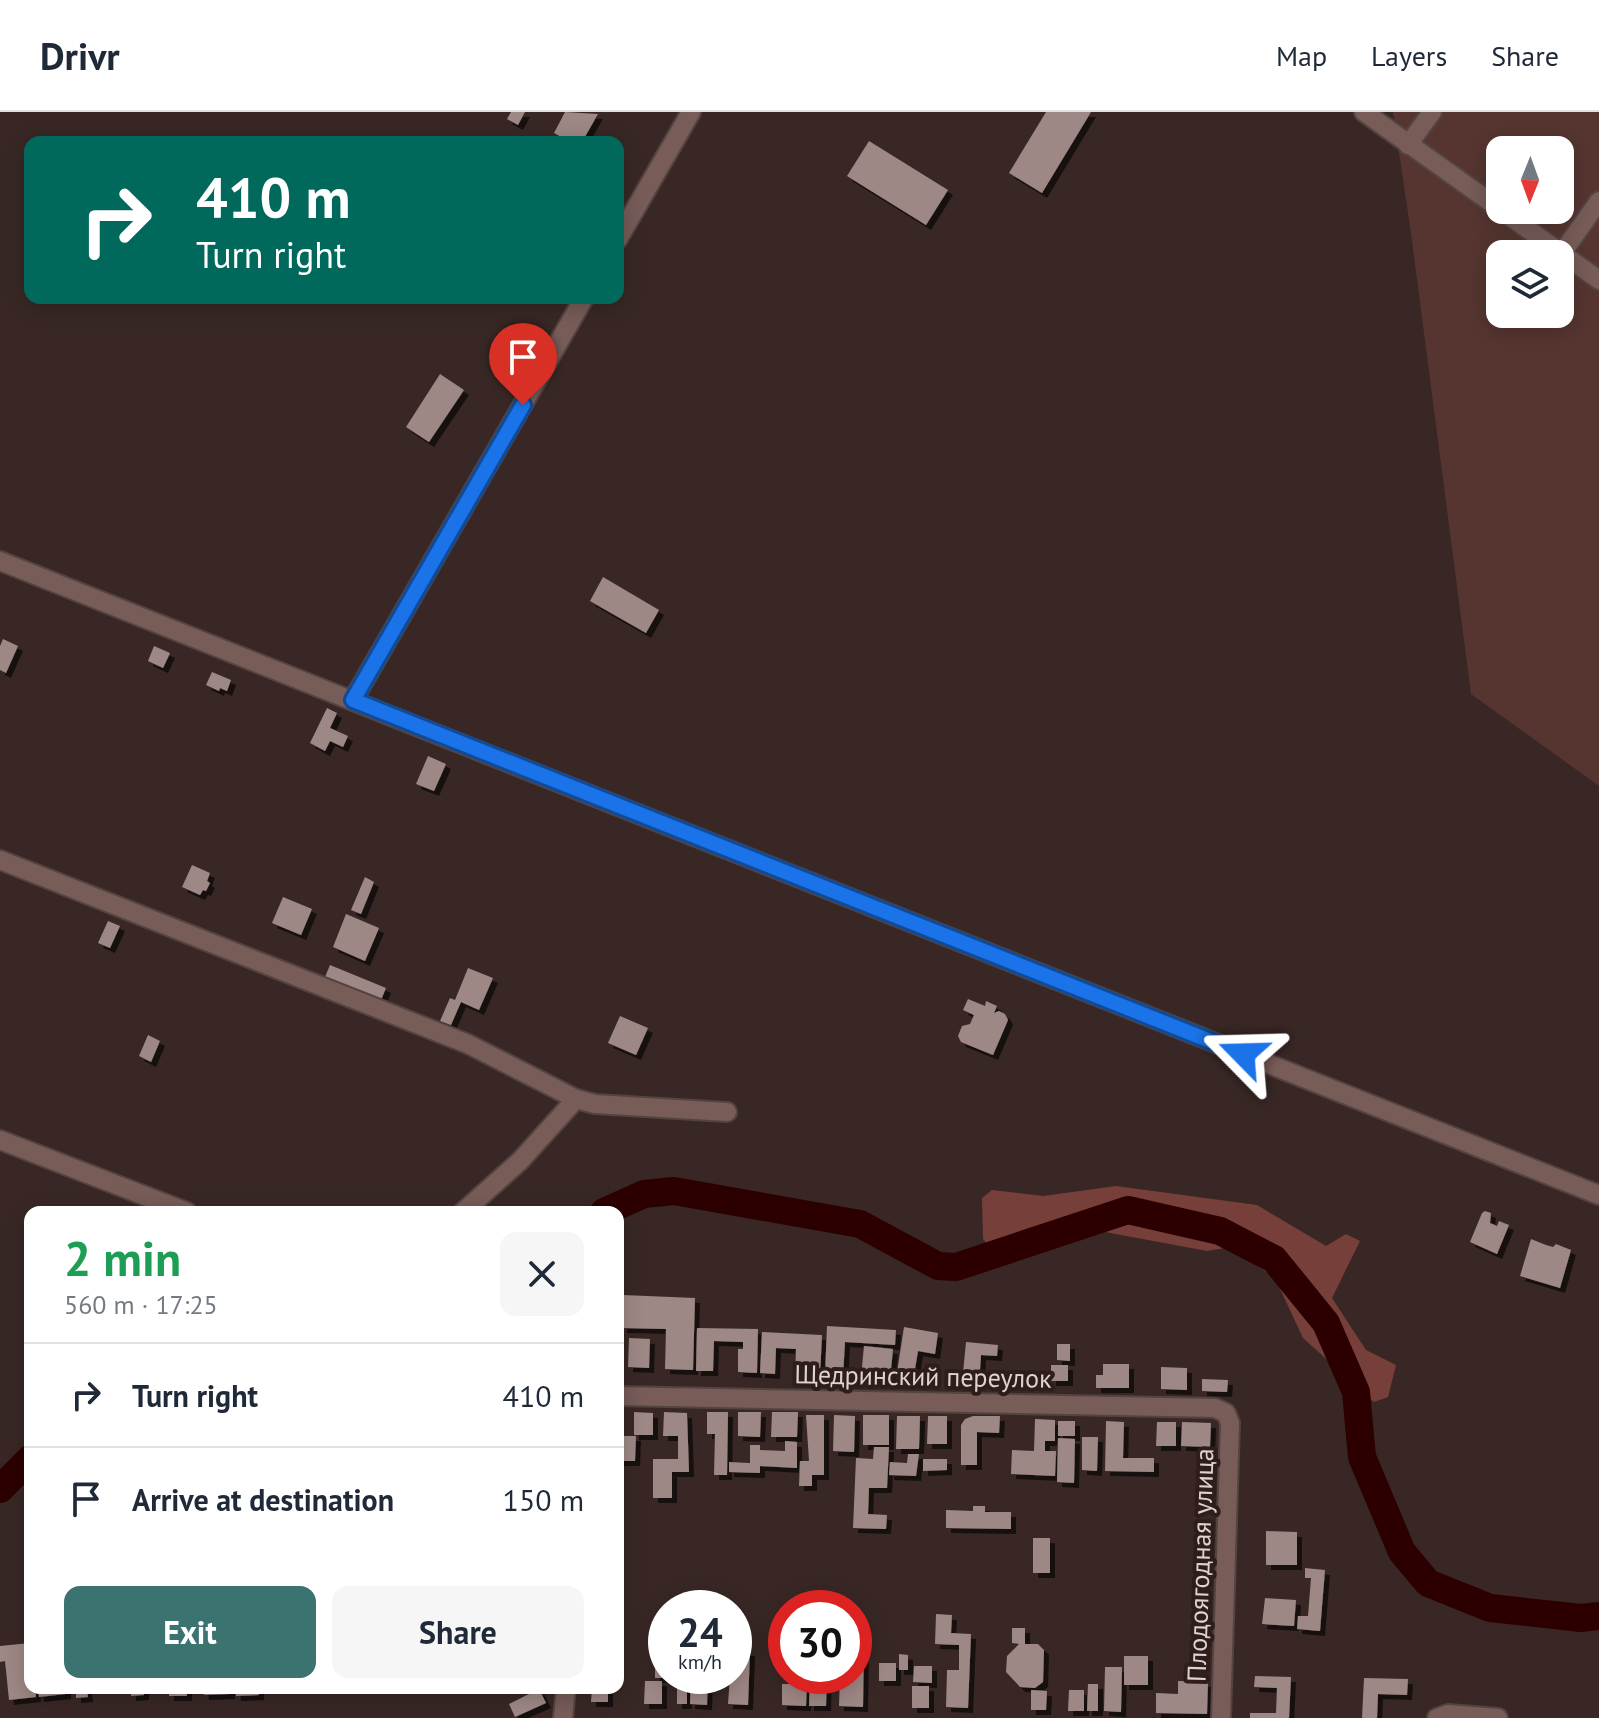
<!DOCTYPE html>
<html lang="en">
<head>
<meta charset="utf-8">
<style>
	body { margin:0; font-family:"PT Sans",sans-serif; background:#f6f6f7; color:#1f2937; height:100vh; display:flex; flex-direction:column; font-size:30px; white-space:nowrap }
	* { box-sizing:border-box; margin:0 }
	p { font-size:26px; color:#747a83 }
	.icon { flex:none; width:44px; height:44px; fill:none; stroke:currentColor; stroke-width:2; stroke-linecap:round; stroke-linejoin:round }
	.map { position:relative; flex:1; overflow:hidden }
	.side { position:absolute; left:24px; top:1094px; width:600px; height:488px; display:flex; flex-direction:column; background:#fff; border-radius:16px; box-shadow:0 4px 20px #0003 }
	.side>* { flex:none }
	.hud { position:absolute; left:24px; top:24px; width:600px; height:168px; border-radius:16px; box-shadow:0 4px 20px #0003; background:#00695c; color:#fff; overflow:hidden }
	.needle { width:52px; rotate:181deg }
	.fabs { position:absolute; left:1486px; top:24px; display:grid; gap:16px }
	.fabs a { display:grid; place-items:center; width:88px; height:88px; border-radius:16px; background:#fff; box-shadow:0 4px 20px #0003; font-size:40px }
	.speed { position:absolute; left:648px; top:1478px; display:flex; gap:16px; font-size:40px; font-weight:700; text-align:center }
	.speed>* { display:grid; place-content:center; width:104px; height:104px; border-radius:50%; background:#fff; box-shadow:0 4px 20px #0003; line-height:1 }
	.speed small { font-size:20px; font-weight:400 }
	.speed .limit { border:12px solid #d22; background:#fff; color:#111 }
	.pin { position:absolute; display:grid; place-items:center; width:68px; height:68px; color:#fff; margin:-82px -34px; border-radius:50% 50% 50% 0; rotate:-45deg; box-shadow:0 0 8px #0007 }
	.pin .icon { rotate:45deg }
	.me { position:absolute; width:88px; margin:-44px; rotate:292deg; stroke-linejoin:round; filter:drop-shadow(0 0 6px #0008) }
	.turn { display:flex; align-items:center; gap:28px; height:168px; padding:0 40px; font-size:36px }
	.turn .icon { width:104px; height:104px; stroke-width:2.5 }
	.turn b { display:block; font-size:56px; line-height:68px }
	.round { display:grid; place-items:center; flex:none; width:84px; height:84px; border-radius:16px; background:#f6f6f7 }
	.summary { display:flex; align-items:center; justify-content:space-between; height:136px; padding:0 40px }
	h1 { font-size:48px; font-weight:600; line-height:60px; color:#1e9e55 }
	.action { display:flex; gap:16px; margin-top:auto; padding:16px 40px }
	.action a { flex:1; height:92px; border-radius:16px; background:#3b7371; color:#fff; font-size:32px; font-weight:600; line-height:92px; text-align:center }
	.action a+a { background:#f6f6f7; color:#1f2937 }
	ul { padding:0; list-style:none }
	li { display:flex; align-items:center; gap:24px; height:104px; padding:0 40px; border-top:2px solid #e0e1e3 }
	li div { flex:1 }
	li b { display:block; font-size:30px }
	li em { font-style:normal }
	header { display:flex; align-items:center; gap:48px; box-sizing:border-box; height:112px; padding:0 40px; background:#fff; border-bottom:2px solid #e0e1e3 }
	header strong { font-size:38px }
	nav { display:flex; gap:44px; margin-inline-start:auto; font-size:28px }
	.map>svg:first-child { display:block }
	.green { fill:#563530; fill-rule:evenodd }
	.forest { fill:#773f39 }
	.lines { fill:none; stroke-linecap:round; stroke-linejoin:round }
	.river { stroke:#2c0000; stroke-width:28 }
	.building { fill:#9e8885; filter:url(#shadow) }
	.minor-casing { stroke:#534341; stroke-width:22 }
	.minor { stroke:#775c58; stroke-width:18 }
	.route-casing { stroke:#114b97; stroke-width:20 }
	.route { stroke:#1a73e8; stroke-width:14 }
	.labels { text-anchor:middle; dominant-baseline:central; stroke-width:8; stroke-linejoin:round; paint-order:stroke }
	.street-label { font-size:26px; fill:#dfd3d2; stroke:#2e1d1b }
</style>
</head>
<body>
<header>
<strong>Drivr</strong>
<nav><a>Map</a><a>Layers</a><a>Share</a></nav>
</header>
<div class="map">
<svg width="1599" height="1606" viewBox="0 0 1599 1606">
	<defs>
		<filter id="shadow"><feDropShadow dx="5" dy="5" stdDeviation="0" flood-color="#0009"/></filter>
	</defs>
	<rect width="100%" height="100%" fill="#382725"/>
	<path class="green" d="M1393 0H1599V674L1471 582 1411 121ZM1500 38H1560V98H1500ZM1500 142H1560V202H1500Z"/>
	<path class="forest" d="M1116 1074 1257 1093 1326 1134 1346 1122 1360 1129 1332 1186 1366 1238 1396 1253 1388 1285 1374 1290 1303 1226 1275 1166 1231 1135 1207 1139 1105 1120 1005 1151 983 1127 982 1086 992 1078 1043 1084Z"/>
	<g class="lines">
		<g class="river">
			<path d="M604 1100 644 1082 674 1079 860 1112 938 1154 956 1155 1128 1098 1220 1119 1274 1147 1326 1211 1356 1280 1362 1345 1402 1440 1428 1471 1490 1496 1581 1506 1599 1504"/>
			<path d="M0 1377 30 1347"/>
		</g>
	</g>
	<g class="building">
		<path d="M511 0H525L518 13 507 7Z"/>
		<path d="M565 0 598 2 582 30H570L554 21Z"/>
		<path d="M1046 0H1091L1042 81 1009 61Z"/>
		<path d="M869 29 948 78 926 113 847 64Z"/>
		<path d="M440 262 464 278 429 330 406 315Z"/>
		<path d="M603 465 659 498 646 521 590 489Z"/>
		<path d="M3 527 18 534 6 561 0 558V534Z"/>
		<path d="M154 534 170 541 163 556 148 549Z"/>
		<path d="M212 560 231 568 227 579 220 576 219 579 206 573Z"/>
		<path d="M327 596 337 601 330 616 348 624 343 635 330 629 325 639 310 631Z"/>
		<path d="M428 644 446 652 434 679 416 672Z"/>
		<path d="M192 753 210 761 207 769 210 771 206 779 203 778 200 783 182 775Z"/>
		<path d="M365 765 374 770 361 802 351 798Z"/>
		<path d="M283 785 312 797 301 823 272 811Z"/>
		<path d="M346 802 379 816 365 849 333 835Z"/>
		<path d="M108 809 120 814 110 836 98 831Z"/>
		<path d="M330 853 386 876 381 888 325 865Z"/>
		<path d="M468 856 493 866 479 898 461 890 451 913 440 909 450 886 455 888Z"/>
		<path d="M968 887 985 894 986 889 997 894 994 901 999 899 1005 902 1008 908 993 943 961 930 958 924 962 914 970 912 974 903 963 898Z"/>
		<path d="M620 904 648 916 636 943 608 931Z"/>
		<path d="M148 923 160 929 151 950 139 944Z"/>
		<path d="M1485 1099 1491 1101 1490 1111 1497 1114 1499 1109 1509 1113 1497 1142 1470 1130 1482 1101Z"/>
		<path d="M1531 1127 1546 1133 1553 1135 1556 1132 1571 1138 1560 1176 1520 1164Z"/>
		<path d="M623 1183 695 1186 693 1258 665 1257 666 1217 622 1216Z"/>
		<path d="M827 1214 896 1218 895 1233 845 1230 843 1264 825 1263Z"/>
		<path d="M904 1215 938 1221 935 1242 918 1239 913 1269 896 1267Z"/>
		<path d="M697 1216 758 1217 757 1261 738 1260V1237H743V1230L714 1229 713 1259H696Z"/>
		<path d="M762 1220 822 1223 820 1264 795 1263 796 1237 776 1236 775 1262 760 1261Z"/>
		<path d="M629 1226 650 1227 649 1256 628 1255Z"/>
		<path d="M966 1230 998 1233 997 1244 981 1243 979 1273 962 1271Z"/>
		<path d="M1057 1232H1070V1249L1057 1248Z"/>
		<path d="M864 1234 893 1237 890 1268 861 1265Z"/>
		<path d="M1103 1252H1129V1276H1096V1263H1103Z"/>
		<rect x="1051" y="1253" width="17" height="16"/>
		<path d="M1161 1255 1187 1256V1278L1161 1277Z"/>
		<path d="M1202 1267 1228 1268 1227 1280 1202 1279Z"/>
		<path d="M634 1300 653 1301V1323H634Z"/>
		<path d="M664 1300 687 1301 689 1360H672V1386H653V1347H678V1324H663Z"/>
		<path d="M707 1300H728L727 1363H714L715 1322H707Z"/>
		<path d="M738 1300H761L760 1325 738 1324Z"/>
		<path d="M772 1300H798L797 1325H771Z"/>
		<path d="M806 1303H824V1363H812V1374H799L800 1349H809Z"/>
		<path d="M834 1303 855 1304 854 1340 833 1339Z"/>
		<rect x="863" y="1303" width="26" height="30"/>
		<path d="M897 1304H920L919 1337H896Z"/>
		<path d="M928 1304H947V1332H927Z"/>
		<path d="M973 1304H1000L999 1321 977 1320V1353H961V1313L965 1307Z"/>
		<path d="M1035 1307 1055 1308V1329H1045V1339H1056L1055 1364 1011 1362 1012 1338 1034 1339Z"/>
		<rect x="1058" y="1309" width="17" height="15"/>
		<path d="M1106 1309 1124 1310 1123 1346H1154V1360L1105 1359Z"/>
		<path d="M1157 1310H1176V1334H1156Z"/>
		<path d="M1182 1310 1211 1311 1210 1335 1181 1334Z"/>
		<path d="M622 1324H636L635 1349H618V1335H622Z"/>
		<path d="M1082 1325H1098L1097 1359 1082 1358Z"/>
		<path d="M1058 1326 1075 1327 1074 1371 1057 1370Z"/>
		<path d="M785 1329 797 1330V1356L760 1354V1361L729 1360V1350L750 1351V1333H760V1338L785 1339Z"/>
		<path d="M874 1335H889L887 1376H869L868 1402 887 1403 886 1417 853 1416 856 1346 873 1347Z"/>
		<path d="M908 1342H919L916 1364 889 1363 890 1350 907 1351Z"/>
		<path d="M923 1347H947V1358L923 1359Z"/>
		<path d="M973 1394H985V1400H1011V1417L946 1416V1398L973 1399Z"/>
		<path d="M1266 1419 1297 1420V1453H1266Z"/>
		<rect x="1033" y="1426" width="17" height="35"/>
		<path d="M1305 1456 1325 1458 1320 1519 1297 1517 1298 1504H1308L1311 1466H1305Z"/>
		<path d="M1265 1486 1296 1488 1294 1514 1262 1512Z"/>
		<path d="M936 1502 952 1503 951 1521 971 1522 968 1596 946 1595 947 1558H959V1533L935 1532Z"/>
		<path d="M1012 1516H1025V1532H1038L1044 1538 1043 1570 1035 1576 1020 1575 1006 1560 1007 1544 1019 1532 1012 1531Z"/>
		<path d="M30 1531V1576H35L36 1585 9 1588 5 1549 0 1550V1534Z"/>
		<path d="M854 1531H864L863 1595 839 1594 840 1564H854Z"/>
		<path d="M734 1538 750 1539 748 1593 728 1592 730 1564H734Z"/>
		<path d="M899 1542 908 1543V1558H899Z"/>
		<rect x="1124" y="1544" width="24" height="29"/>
		<rect x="879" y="1551" width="17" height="18"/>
		<rect x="655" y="1554" width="11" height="12"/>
		<path d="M914 1554H932V1571L913 1570Z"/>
		<path d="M1105 1555H1122L1121 1600 1104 1599Z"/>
		<rect x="677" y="1564" width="10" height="28"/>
		<path d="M691 1564H708L707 1593 690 1592Z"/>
		<path d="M810 1564H827L826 1594H809Z"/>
		<path d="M1255 1564 1291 1565 1289 1606H1250V1601H1276L1277 1576 1254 1575Z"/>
		<path d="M1364 1566 1408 1567 1407 1583 1378 1582 1377 1606H1362Z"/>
		<path d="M645 1569H662V1592H644Z"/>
		<path d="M1178 1569 1208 1570 1207 1602 1156 1601V1581L1178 1582Z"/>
		<path d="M782 1572H807L806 1594 782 1593Z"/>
		<path d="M1088 1572H1098V1599H1087Z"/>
		<rect x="912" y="1574" width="17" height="22"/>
		<path d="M38 1576H66V1582L39 1585Z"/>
		<path d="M76 1576H87L88 1585 76 1586Z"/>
		<path d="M131 1576H144V1583L131 1584Z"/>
		<rect x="169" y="1576" width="18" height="8"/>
		<path d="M203 1576H230V1582L204 1583Z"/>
		<path d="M235 1576H259V1583L236 1584Z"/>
		<path d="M592 1576H608V1590H591Z"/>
		<path d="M539 1577 546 1591 515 1605 509 1592Z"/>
		<path d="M1031 1578 1047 1579 1046 1598H1031Z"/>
		<path d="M1069 1578H1084V1599H1068Z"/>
	</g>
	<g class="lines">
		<defs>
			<g id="minor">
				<path d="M1364 0 1500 97"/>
				<path d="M1408 33 1432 0"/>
				<path d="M1501 98 1599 168"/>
				<path d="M618 127 691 0"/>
				<path d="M1562 141 1599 89"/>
				<path d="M0 449 1599 1083"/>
				<path d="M353 588 584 186"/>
				<path d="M0 748 468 932 576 987 595 992 727 1000"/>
				<path d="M0 1028 187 1100"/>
				<path d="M463 1100 520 1049 576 987"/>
				<path d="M618 1284 1215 1296 1226 1301 1230 1311 1221 1606"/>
				<path d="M563 1606 566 1576"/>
				<path d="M1437 1606 1448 1602 1498 1606"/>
			</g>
		</defs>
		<use href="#minor" class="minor-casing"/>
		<use href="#minor" class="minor"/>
	</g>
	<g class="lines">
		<defs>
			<path id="route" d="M523 293 353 588 1243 942"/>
		</defs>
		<use href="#route" class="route-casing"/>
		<use href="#route" class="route"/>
	</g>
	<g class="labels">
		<g class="street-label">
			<text transform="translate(923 1264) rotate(1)">Щедринский переулок</text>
			<text transform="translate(1200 1453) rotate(-88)">Плодоягодная улица</text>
		</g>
	</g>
</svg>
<div class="fabs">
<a><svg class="needle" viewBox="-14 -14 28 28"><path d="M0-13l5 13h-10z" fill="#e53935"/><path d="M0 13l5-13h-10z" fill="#747a83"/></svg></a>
<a><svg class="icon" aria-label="layers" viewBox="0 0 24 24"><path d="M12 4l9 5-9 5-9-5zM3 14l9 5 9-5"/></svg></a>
</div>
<div class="speed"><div>24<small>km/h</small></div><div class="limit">30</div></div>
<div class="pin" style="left:523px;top:293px;background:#d93025"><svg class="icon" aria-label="arrive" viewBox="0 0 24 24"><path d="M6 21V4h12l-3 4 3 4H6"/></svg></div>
<svg class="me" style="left:1243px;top:942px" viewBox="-20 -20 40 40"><path d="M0-17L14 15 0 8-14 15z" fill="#1a73e8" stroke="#fff" stroke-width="4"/></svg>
<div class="hud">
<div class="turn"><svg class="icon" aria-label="right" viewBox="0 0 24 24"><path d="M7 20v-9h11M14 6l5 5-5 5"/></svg><div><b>410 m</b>Turn right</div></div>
</div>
<section class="side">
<div class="summary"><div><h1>2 min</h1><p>560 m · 17:25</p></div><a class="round"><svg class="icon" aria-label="close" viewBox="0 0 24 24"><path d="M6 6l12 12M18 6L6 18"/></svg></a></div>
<ul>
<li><svg class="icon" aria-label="right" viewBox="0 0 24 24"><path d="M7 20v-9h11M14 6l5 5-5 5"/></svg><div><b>Turn right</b></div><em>410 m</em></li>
<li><svg class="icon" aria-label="arrive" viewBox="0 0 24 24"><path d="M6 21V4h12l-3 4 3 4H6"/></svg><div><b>Arrive at destination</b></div><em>150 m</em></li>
</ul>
<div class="action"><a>Exit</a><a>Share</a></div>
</section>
</div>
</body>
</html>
